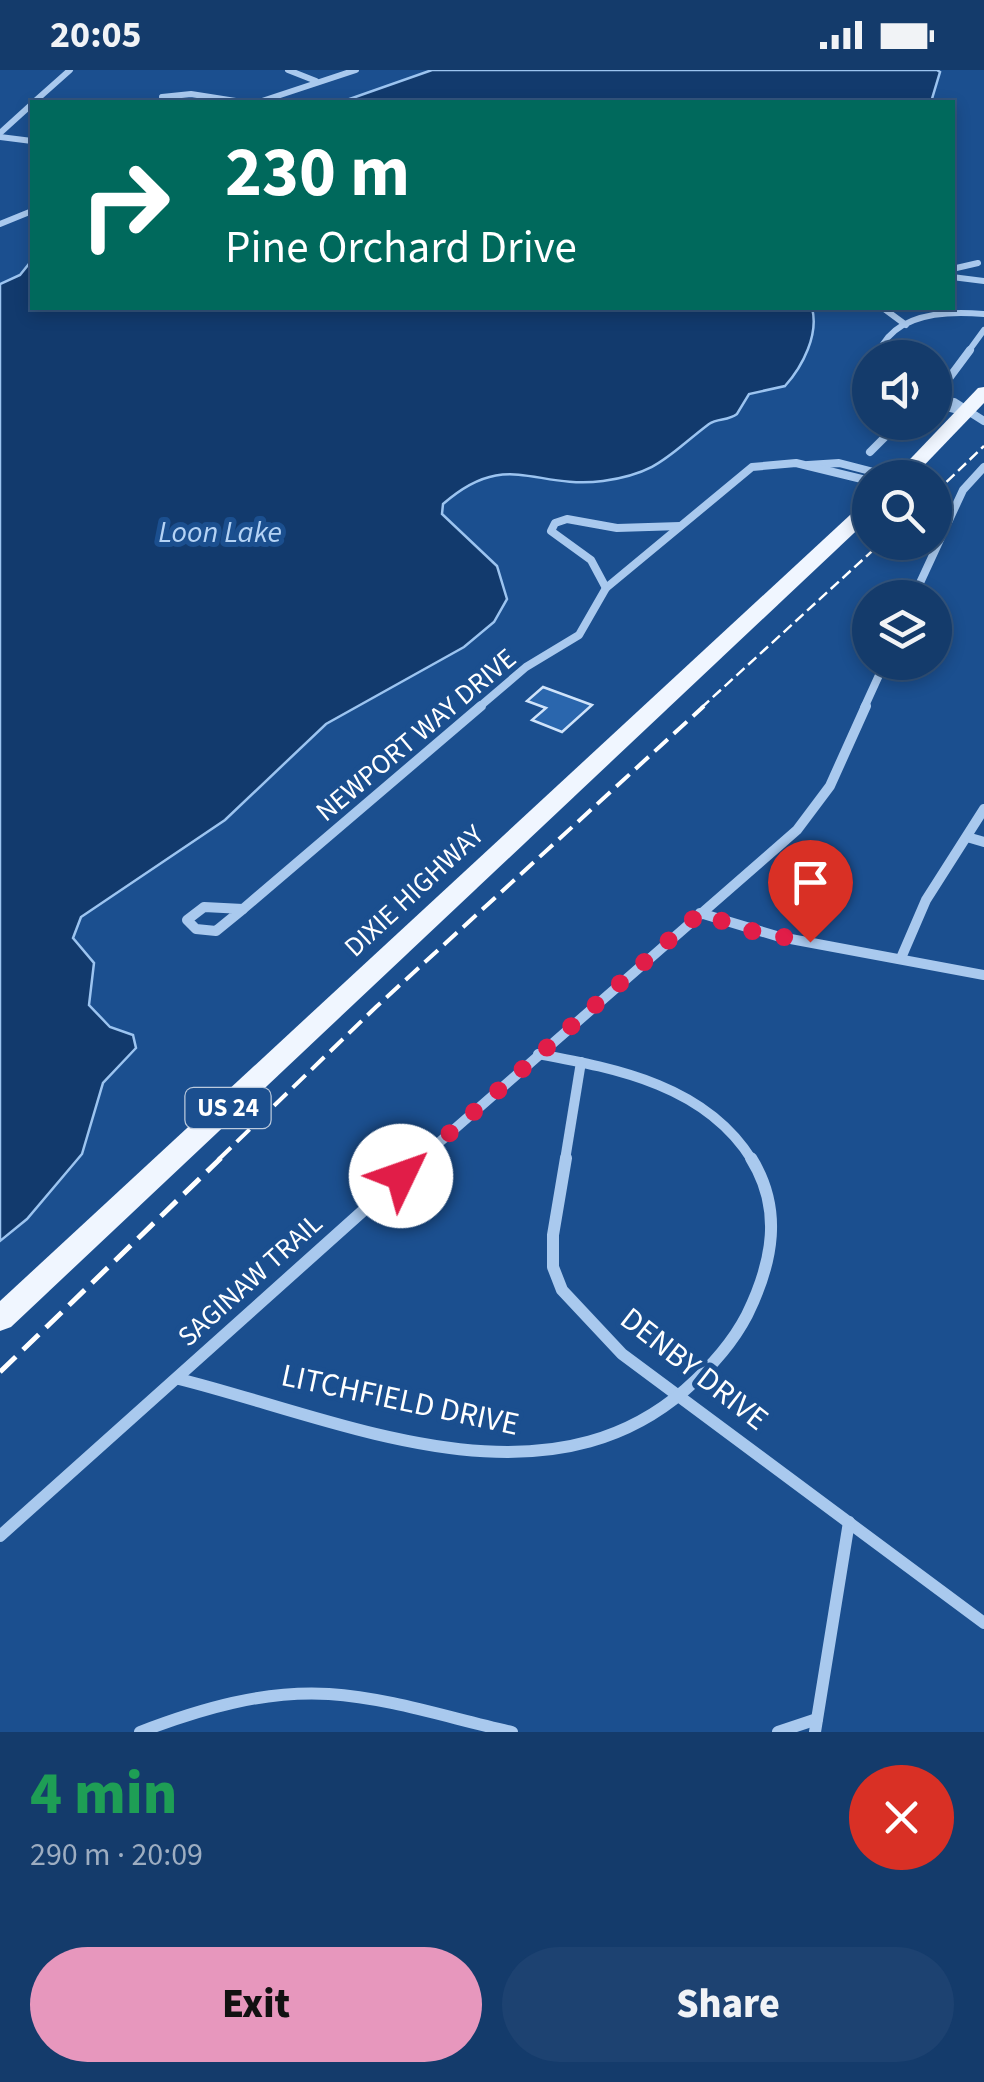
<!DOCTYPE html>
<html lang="en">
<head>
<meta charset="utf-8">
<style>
	body { margin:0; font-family:"Source Sans 3",sans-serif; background:#1d4271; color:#f1f3f6; height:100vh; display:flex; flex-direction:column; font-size:38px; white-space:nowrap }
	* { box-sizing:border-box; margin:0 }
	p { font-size:32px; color:#9dadc1 }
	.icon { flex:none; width:55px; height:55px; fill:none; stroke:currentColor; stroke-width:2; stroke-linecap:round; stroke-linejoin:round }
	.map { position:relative; height:1662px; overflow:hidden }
	.sheet { display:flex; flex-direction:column; background:#143b6b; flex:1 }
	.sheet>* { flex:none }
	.banner { position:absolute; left:30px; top:30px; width:925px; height:210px; border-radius:0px; box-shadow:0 5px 15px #0003,0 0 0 2px #33557e; background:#00695c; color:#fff; overflow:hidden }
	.fabs { position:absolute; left:852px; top:270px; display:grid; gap:20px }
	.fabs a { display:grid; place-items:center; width:100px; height:100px; border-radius:50%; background:#143b6b; box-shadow:0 5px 15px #0003,0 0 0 2px #33557e; font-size:50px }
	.pin { position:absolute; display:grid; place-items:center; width:85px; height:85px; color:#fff; margin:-102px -42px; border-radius:50% 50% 50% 0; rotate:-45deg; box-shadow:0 0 10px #0007 }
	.pin .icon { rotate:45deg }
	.me { position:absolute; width:110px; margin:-55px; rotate:48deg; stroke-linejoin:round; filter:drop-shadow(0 0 8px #0008) }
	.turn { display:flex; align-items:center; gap:35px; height:210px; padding:0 30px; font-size:45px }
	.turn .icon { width:130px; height:130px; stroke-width:2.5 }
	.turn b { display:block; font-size:70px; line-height:85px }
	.round { display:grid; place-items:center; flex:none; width:105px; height:105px; border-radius:52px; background:#1d4271 }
	.summary { display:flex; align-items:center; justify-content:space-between; height:170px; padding:0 30px }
	h1 { font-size:60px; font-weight:800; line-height:75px; color:#1e9e55 }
	.button { display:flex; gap:20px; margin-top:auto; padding:20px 30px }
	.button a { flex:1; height:115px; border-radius:60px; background:#e797bd; color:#111; font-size:40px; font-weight:800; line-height:115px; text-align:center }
	.button a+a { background:#1d4271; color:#f1f3f6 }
	.status { display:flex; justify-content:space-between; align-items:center; height:70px; padding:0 50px; background:#143b6b; direction:ltr }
	.status svg { height:28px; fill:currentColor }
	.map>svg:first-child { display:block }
	.water { fill:#123a6d; stroke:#9cc4f0; stroke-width:2.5 }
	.building { fill:#2a66ad; stroke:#cfe3fa; stroke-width:2.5 }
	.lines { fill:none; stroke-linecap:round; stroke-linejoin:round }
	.minor-far3 { stroke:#a9c9ee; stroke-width:6 }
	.minor-far2 { stroke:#a9c9ee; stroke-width:8 }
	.minor-far1 { stroke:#a9c9ee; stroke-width:10 }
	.minor { stroke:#a9c9ee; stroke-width:12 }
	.primary { fill:#f0f6ff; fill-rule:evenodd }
	.rail-far2 { stroke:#fff; stroke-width:2.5; stroke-dasharray:11 5; stroke-linecap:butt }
	.rail-far1 { stroke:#fff; stroke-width:4; stroke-dasharray:18 8; stroke-linecap:butt }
	.rail { stroke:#fff; stroke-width:5; stroke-dasharray:22 10; stroke-linecap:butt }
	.route { stroke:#e11d48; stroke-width:18; stroke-dasharray:0 32.4 }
	.labels { text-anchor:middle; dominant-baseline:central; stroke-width:10; stroke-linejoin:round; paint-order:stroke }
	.shield { fill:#1b4f8f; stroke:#bbcadd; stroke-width:2.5 }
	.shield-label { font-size:25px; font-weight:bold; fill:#fff }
	.street-label { font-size:28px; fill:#fff; stroke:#1b4f8f }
	.water-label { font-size:30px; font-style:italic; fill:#b5d3f5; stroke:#1b4f8f }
	.near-street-label { font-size:32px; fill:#fff; stroke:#1b4f8f }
</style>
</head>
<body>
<div class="status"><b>20:05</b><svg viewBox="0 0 49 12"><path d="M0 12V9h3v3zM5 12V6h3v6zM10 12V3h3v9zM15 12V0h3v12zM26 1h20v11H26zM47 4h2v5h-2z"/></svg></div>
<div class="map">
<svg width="984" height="1662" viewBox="0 0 984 1662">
	<rect width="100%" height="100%" fill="#1b4f8f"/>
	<g class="water">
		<path d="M432 0H937L940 2 931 32H341Z"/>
		<path d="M32 190V238H812C819 264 803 296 785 316L749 324 737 344C728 351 718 348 709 354 668 385 659 403 603 411 534 420 507 378 443 434L442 444 497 496 507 529 494 552 464 577 326 654 225 750 81 847 73 868 94 893 89 935 110 957 133 965 136 978 103 1013 82 1084 27 1149 0 1171V214L20 205Z"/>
	</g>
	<path class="building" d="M543 617 592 635 562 662 532 650 546 638 527 631Z"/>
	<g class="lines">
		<g class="minor-far3">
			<path d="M288 0 316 11"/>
			<path d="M162 27 191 24 242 32"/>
			<path d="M34 32 70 0"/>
			<path d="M259 32 356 0"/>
			<path d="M0 63 32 34"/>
			<path d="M0 67 32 71"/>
			<path d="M0 154 32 141"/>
			<path d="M952 199 978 193"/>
			<path d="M952 207 984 211"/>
			<path d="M883 238 906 255"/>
			<path d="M886 282 883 274C903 242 950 241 984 244"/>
			<path d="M968 282 984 260"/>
		</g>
		<g class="minor-far2">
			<path d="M885 280 889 288"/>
			<path d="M935 327 970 280"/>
			<path d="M935 330 954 332 984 351"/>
			<path d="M935 334 965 342"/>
			<path d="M870 382 900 352"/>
			<path d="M808 395 839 393 897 408"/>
			<path d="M606 518 591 490 551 461 555 453 567 449 617 458 680 456"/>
			<path d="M913 528 963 420 984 397"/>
			<path d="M478 638 526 597 579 565 606 518 752 397 796 393 870 411"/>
			<path d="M864 638 885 592"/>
		</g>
		<g class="minor-far1">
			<path d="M967 767 984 772"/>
			<path d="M204 837 243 839 216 861 196 859 187 850Z"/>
			<path d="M243 839 481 636"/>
			<path d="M700 843 780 867 984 905"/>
			<path d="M901 888 926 830 984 739"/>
			<path d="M538 984C619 999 706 1016 752 1090"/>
			<path d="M419 1090 797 760 830 716 866 636"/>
			<path d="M565 1090 581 992"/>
		</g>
		<g class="minor">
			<path d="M566 1088 553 1165V1197L562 1220 622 1284 984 1553"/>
			<path d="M179 1309C339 1349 541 1445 685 1320 709 1299 732 1274 747 1245 773 1192 783 1139 751 1088"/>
			<path d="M0 1466 422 1088"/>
			<path d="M140 1662C200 1639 264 1620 329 1624 391 1628 452 1649 512 1662"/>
			<path d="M778 1662 817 1649"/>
			<path d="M815 1662 849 1452"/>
		</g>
		<g class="primary">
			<path d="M984 317V333L912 408H892L978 318Z"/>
			<path d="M870 431V448L11 1257 0 1261V1231L863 433Z"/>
		</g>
		<g class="rail-far2">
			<path d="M935 423 984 376"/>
			<path d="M701 638 882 472"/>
		</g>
		<path class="rail-far1" d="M218 1090 376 937 704 636"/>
		<path class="rail" d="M0 1302 221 1088"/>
	</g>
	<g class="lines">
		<path class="route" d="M401 1106 700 843 747 860 810 872"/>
	</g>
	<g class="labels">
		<rect class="shield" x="185.5" y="1018" width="85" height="40" rx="8"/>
		<g class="shield-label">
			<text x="228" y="1038">US 24</text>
		</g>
		<g class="street-label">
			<text transform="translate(416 665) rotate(-40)">NEWPORT WAY DRIVE</text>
			<text transform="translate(414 821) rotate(-43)">DIXIE HIGHWAY</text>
			<text transform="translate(250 1210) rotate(-42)">SAGINAW TRAIL</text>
		</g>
		<g class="water-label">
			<text x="220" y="462">Loon Lake</text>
		</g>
		<g class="near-street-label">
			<text transform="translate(694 1299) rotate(38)">DENBY DRIVE</text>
			<text transform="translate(400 1330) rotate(12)">LITCHFIELD DRIVE</text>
		</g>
	</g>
</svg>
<div class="fabs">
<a><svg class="icon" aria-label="sound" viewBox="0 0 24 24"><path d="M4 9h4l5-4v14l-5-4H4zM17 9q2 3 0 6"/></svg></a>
<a><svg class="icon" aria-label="search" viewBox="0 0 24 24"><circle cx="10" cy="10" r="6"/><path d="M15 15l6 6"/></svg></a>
<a><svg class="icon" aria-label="layers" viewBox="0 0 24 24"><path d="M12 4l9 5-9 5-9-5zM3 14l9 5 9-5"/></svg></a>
</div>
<div class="pin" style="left:810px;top:872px;background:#d93025"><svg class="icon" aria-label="arrive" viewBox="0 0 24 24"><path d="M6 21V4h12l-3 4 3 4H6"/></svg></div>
<svg class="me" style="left:401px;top:1106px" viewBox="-20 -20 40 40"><circle r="19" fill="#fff"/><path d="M0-13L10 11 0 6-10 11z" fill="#e11d48"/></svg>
<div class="banner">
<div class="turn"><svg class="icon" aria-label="right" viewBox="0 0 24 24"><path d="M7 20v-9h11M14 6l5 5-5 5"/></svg><div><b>230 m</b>Pine Orchard Drive</div></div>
</div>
</div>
<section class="sheet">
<div class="summary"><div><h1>4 min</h1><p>290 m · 20:09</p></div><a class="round" style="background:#d93025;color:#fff"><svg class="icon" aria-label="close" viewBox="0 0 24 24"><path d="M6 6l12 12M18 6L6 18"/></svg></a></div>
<div class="button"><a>Exit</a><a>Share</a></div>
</section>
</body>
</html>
